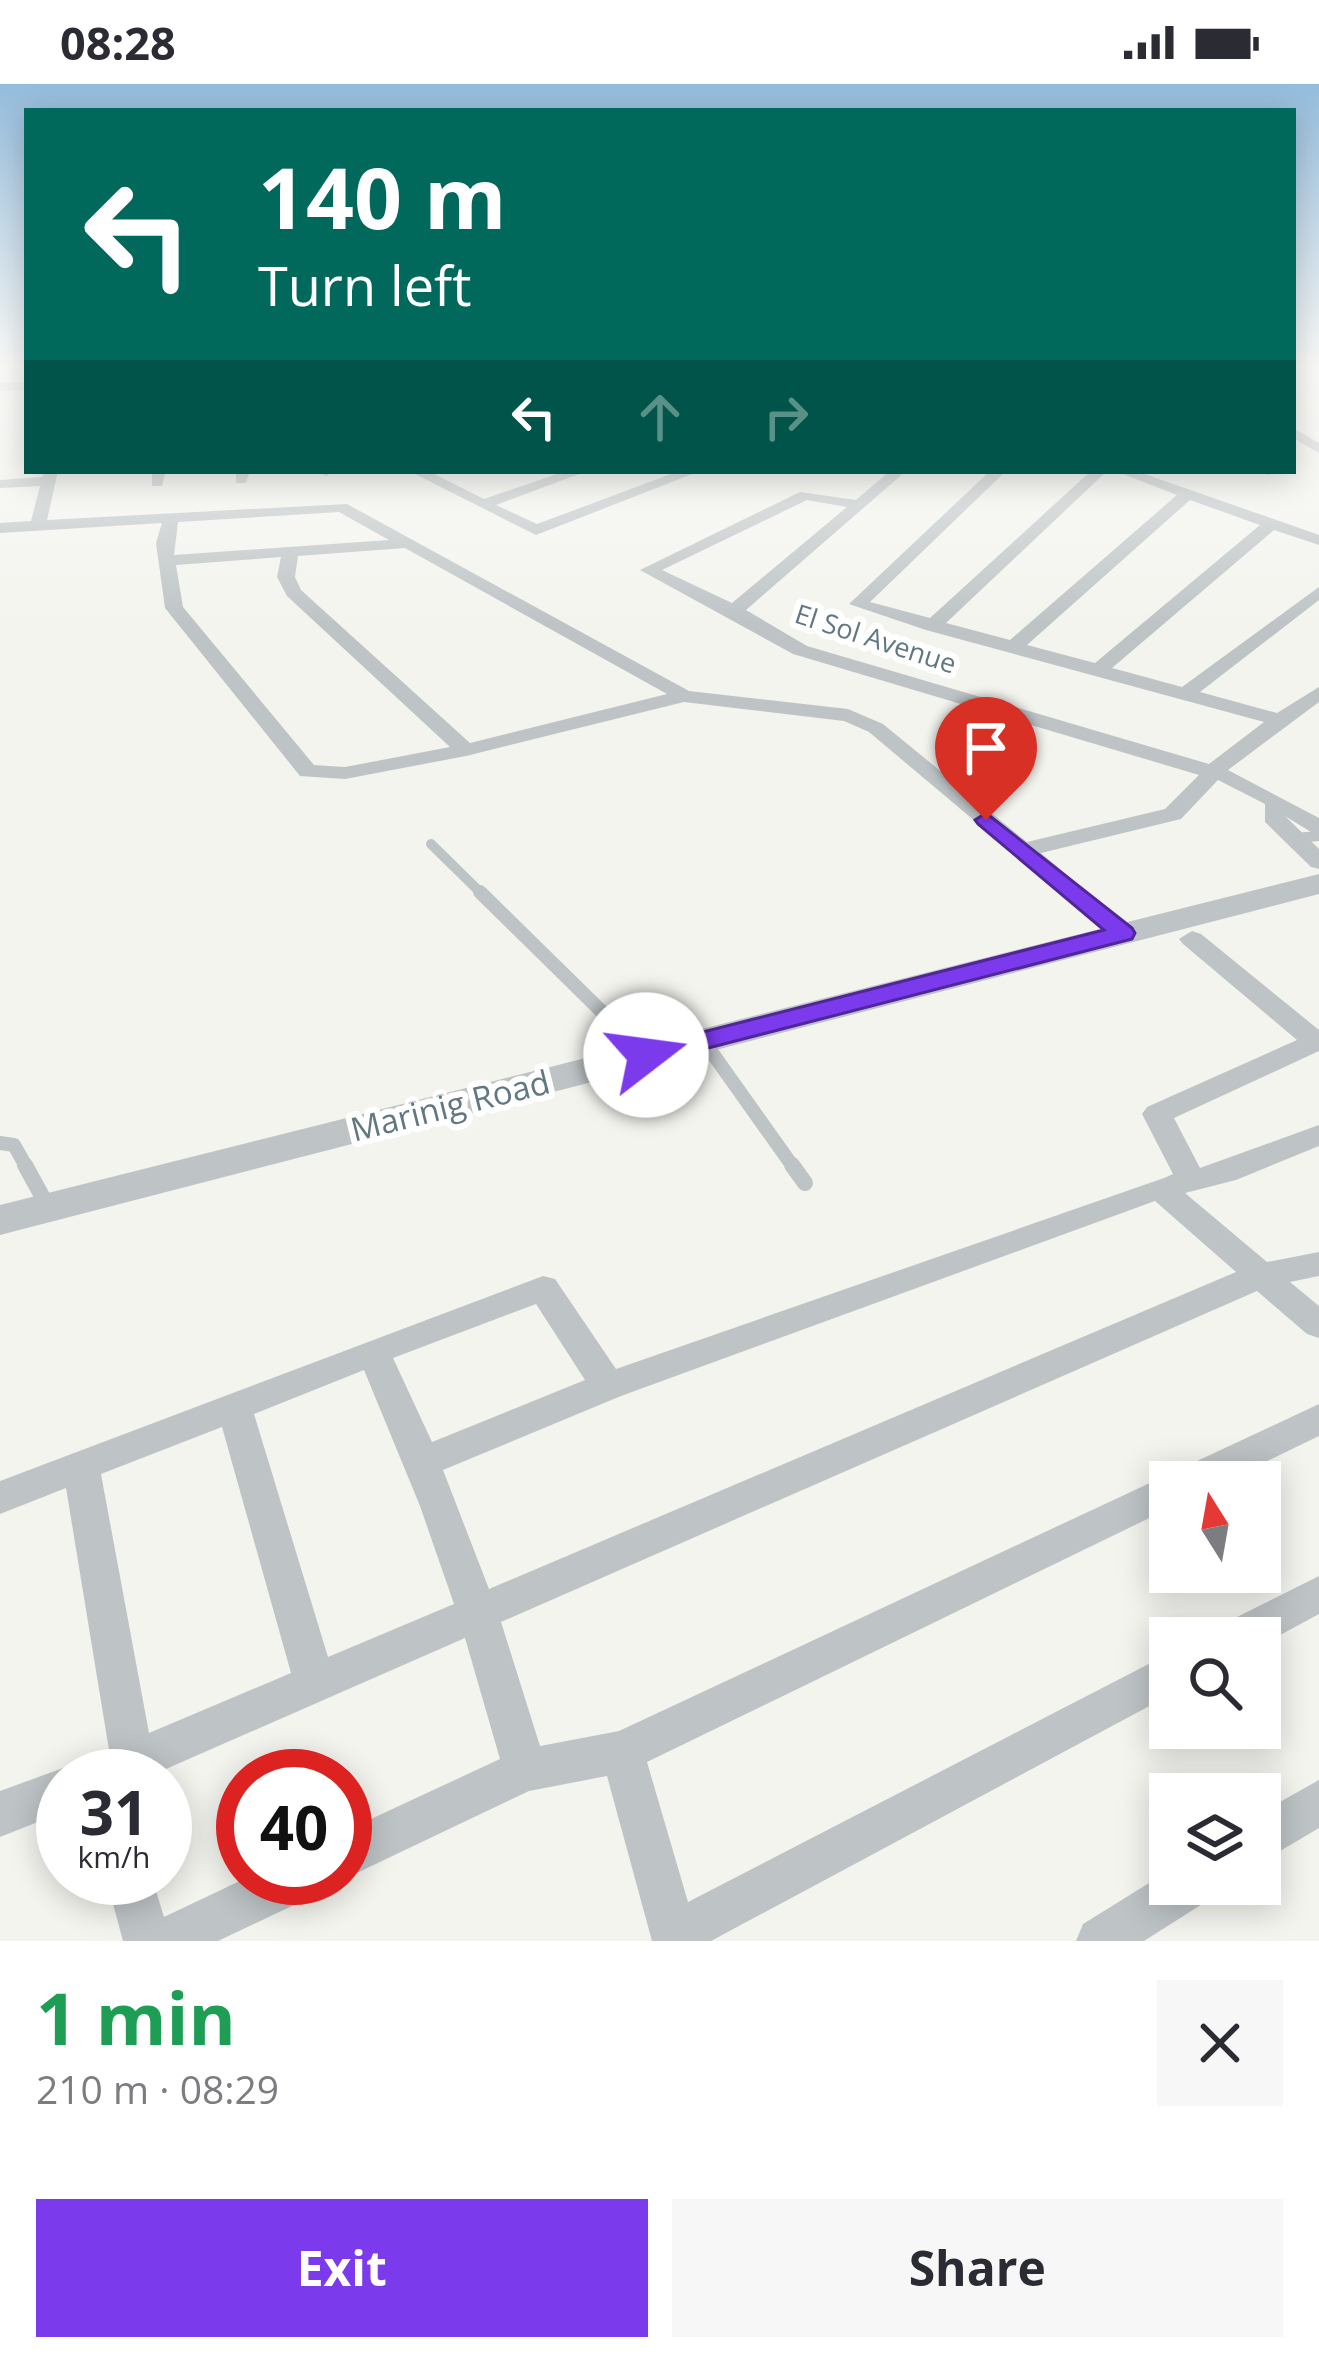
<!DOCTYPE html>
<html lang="en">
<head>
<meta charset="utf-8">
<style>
	body { margin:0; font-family:"Open Sans",sans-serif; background:#f7f7f7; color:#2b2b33; height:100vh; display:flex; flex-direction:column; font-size:45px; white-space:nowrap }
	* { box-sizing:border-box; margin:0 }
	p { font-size:39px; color:#7c7c81 }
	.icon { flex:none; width:66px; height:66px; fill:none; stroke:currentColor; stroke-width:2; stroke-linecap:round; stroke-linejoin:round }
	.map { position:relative; height:1857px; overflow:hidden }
	.side { display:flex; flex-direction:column; background:#fff; flex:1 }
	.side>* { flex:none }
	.banner { position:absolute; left:24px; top:24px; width:1272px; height:366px; border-radius:0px; box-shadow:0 6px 30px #0003; background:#00695c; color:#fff; overflow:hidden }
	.needle { width:78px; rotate:349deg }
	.buttons { position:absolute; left:1149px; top:1377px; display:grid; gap:24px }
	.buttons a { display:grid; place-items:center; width:132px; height:132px; border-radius:0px; background:#fff; box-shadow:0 6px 30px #0003; font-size:60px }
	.speed { position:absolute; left:36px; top:1665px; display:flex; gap:24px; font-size:60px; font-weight:700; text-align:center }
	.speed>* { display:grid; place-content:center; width:156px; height:156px; border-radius:50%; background:#fff; box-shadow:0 6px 30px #0003; line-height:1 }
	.speed small { font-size:30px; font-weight:400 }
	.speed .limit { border:18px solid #d22; background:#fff; color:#111 }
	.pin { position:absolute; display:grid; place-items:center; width:102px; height:102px; color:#fff; margin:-123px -51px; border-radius:50% 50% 50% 0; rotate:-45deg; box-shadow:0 0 12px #0007 }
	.pin .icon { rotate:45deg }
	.me { position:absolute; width:132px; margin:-66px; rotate:75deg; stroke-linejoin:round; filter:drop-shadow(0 0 9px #0008) }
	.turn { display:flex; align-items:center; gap:42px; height:252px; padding:0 36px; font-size:54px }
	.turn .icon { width:156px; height:156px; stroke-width:2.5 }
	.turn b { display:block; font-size:84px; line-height:102px }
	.lanes { display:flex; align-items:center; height:114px; padding:0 36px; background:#0003; justify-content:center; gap:60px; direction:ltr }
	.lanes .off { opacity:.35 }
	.round { display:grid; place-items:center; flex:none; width:126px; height:126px; border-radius:0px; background:#f7f7f7 }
	.summary { display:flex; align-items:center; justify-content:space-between; height:204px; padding:0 36px }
	h1 { font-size:72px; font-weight:700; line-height:90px; color:#1e9e55 }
	.action { display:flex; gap:24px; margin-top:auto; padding:24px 36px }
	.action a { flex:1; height:138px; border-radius:0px; background:#7c3aed; color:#fff; font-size:48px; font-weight:700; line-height:138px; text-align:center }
	.action a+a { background:#f7f7f7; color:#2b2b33 }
	.status { display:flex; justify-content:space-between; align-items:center; height:84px; padding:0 60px; background:#fff; direction:ltr }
	.status svg { height:33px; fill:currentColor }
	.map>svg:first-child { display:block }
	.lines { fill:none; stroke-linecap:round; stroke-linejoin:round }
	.service-far2 { stroke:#bec4c6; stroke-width:10 }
	.service-far1 { stroke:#bec4c6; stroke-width:14 }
	.service { stroke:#bec4c6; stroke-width:16 }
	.minor { fill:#bec4c6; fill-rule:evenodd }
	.tertiary { fill:#bec4c6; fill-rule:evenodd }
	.route { fill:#7c3aed; stroke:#51269a; stroke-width:3 }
	.labels { text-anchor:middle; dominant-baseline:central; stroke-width:12; stroke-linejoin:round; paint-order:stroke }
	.far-street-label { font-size:27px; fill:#617782; stroke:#fff }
	.street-label { font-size:33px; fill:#617782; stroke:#fff }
</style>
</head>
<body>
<div class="status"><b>08:28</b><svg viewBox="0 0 49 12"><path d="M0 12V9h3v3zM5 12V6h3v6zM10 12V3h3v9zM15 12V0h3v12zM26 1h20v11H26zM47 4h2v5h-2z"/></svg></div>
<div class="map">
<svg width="1319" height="1857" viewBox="0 0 1319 1857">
	<rect width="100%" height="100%" fill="#f4f4ef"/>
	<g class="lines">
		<g class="service-far2">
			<path d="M1295 754 1319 752"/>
			<path d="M431 760 483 811"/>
		</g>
		<g class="service-far1">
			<path d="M480 808 646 971"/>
			<path d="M703 956 794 1084"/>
			<path d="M0 1059 14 1061 27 1084"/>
		</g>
		<g class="service">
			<path d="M25 1081 48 1123"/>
			<path d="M792 1081 805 1099"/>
		</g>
		<g class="minor">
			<path d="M27 298V306L0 307V299Z"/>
			<path d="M1293 344 1319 359V369L1293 354Z"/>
			<path d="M44 387H58L47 436 347 420 689 607 848 625 883 640 1027 758 1165 725 1199 691 793 570 640 486 800 408 856 416 890 387H906L746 526 807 562 1209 680 1264 638 926 546 849 520 990 387H1006L870 518 930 534 1091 387H1107L946 539 1010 556 1177 411 1115 387H1136L1319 451V461L1274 446 1112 584 1182 603 1319 503V516L1200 608 1277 629 1319 603V618L1228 686 1319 734V753L1285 732 1319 765V785L1311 783 1265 738V720L1218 696 1181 735 1041 769 1136 849 1132 854H1114L869 648 844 637 684 618 466 672 345 695 300 692 165 524 156 459 162 439 0 449V439L31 437 40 402 0 404V396L42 393ZM807 416 847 423 732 519 662 486ZM1190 416 1260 441 1095 579 1027 561ZM339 428 389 456 174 471 178 438ZM405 464 667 610 470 659 301 506 295 493 298 472ZM281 473 277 493 287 512 450 663 345 683 314 681 183 523 176 481Z"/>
			<path d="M152 387H166L162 402H152Z"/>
			<path d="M236 387H250L246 399H236Z"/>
			<path d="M319 387H333V388L326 392Z"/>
			<path d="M409 387H428L484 415 566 387H587L496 421 537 440 679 387H700L536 451Z"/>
			<path d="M1260 387H1275L1268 391Z"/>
			<path d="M1192 847 1201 850 1319 946V967L1174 1034 1200 1084 1319 1041V1062L1236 1096 1185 1109 1267 1178 1319 1168V1192L1290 1198 1319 1222V1254L1307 1250 1257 1207 501 1538 540 1662 619 1647 1319 1320V1352L1224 1398H1170V1424L647 1678 688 1818 1170 1569V1611L711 1857H652L607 1692 529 1707 361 1787 345 1794V1747L500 1675 465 1554 150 1692H63V1728L0 1753V1707L63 1684 78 1690 83 1676 109 1666 66 1404 0 1430V1397L543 1192 555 1195 616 1285 1164 1094 1173 1090 1142 1030 1147 1023 1297 956 1183 860 1179 855ZM1155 1117 1236 1188 489 1505 443 1386 621 1312ZM536 1220 585 1296 432 1358 393 1274ZM364 1286 420 1422 454 1520 328 1573 254 1330ZM222 1343 291 1589 149 1649 101 1390Z"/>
			<path d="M1319 1492V1530L1260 1562V1554H1215L1221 1541Z"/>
			<path d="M1319 1696V1744L1260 1779V1729Z"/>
			<path d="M1170 1786V1800H1213L1207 1817 1144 1857H1076L1083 1840Z"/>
			<path d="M106 1794H152L164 1833 246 1794H321L315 1811 218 1857H123Z"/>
		</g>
		<path class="tertiary" d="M1319 790V810L0 1151V1121Z"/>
	</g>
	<linearGradient id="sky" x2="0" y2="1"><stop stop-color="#94bcdc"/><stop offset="0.52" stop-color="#fafaf8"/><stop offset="1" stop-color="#fafaf8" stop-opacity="0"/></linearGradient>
	<rect width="1319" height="540" fill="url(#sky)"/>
	<path class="route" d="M986 729 1132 844 1135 849 1132 855 646 980 636 977 632 971 636 965 1104 846 978 740 975 736Z"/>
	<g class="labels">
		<g class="far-street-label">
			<text transform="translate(876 554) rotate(18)">El Sol Avenue</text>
		</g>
		<g class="street-label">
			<text transform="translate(450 1021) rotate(-14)">Marinig Road</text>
		</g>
	</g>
</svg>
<div class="buttons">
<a><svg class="needle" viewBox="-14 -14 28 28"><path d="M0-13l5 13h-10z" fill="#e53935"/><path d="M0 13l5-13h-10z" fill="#7c7c81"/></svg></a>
<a><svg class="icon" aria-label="search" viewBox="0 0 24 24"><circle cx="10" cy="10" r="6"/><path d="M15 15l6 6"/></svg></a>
<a><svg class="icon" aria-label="layers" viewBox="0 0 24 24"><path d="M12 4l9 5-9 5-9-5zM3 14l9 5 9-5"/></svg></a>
</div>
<div class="speed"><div>31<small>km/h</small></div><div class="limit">40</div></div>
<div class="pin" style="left:986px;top:736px;background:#d93025"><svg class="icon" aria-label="arrive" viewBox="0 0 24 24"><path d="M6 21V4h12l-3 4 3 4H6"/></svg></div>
<svg class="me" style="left:646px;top:971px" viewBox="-20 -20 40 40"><circle r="19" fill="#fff"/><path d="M0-13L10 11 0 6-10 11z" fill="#7c3aed"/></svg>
<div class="banner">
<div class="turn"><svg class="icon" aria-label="left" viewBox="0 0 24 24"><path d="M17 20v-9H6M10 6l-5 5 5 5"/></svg><div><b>140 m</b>Turn left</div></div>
<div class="lanes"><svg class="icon" aria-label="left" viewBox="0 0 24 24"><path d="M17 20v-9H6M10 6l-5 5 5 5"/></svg><svg class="icon off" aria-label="ahead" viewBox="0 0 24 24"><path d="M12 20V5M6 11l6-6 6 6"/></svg><svg class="icon off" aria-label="right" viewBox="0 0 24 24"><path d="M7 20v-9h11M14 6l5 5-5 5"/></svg></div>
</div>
</div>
<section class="side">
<div class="summary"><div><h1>1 min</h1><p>210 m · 08:29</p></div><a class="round"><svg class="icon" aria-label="close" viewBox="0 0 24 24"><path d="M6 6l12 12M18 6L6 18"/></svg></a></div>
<div class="action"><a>Exit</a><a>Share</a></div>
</section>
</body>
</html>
